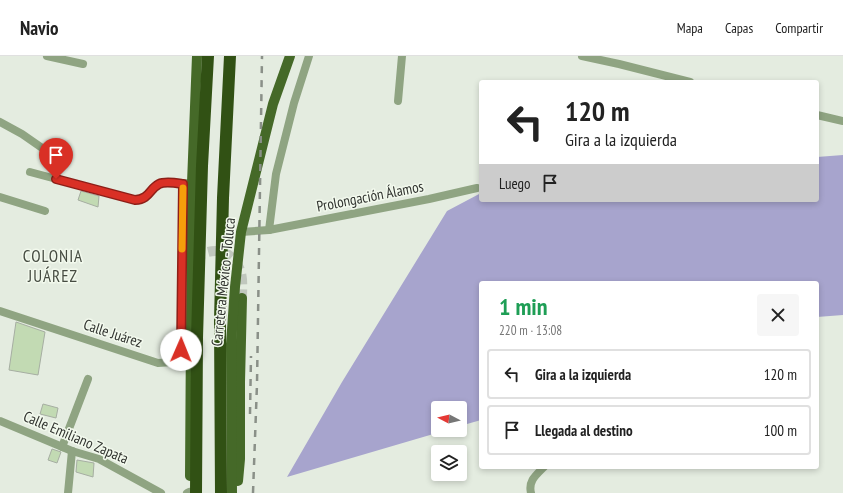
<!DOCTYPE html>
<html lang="es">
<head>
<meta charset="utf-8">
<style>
	body { margin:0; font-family:"PT Sans Narrow",sans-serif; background:#f6f6f6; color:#222; height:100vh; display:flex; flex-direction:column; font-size:15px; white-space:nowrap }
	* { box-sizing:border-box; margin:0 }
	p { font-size:13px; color:#767676 }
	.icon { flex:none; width:22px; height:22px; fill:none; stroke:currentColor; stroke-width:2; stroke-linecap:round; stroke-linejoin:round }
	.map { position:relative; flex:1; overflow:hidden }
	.panel { position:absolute; left:479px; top:225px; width:340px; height:188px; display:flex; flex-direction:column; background:#fff; border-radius:4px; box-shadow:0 2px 6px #0003 }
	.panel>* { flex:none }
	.guide { position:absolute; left:479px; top:24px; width:340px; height:122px; border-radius:4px; box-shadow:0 2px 6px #0003; background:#fff; color:#222; overflow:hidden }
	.needle { width:26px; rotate:277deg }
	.fabs { position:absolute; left:431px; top:345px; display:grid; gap:8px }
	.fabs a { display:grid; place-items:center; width:36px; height:36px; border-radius:4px; background:#fff; box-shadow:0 2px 6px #0003; font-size:20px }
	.pin { position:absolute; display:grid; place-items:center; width:34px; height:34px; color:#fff; margin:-41px -17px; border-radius:50% 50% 50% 0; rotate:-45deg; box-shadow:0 0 4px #0007 }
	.pin .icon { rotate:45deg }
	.me { position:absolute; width:44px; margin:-22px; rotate:1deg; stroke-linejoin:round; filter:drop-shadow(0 0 3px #0008) }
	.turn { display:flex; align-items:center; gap:14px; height:84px; padding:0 20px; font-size:18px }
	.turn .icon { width:52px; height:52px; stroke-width:2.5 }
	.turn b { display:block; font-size:28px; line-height:34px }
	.then { display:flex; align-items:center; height:38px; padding:0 20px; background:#0003; gap:8px; font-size:15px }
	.round { display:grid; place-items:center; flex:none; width:42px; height:42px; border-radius:4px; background:#f6f6f6 }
	.overview { display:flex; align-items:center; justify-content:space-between; height:68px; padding:0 20px }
	h1 { font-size:24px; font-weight:800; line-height:30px; color:#1e9e55 }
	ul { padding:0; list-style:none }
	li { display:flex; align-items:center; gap:12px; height:50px; margin:0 8px 6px; padding:0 12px; border:2px solid #e0e0e0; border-radius:4px }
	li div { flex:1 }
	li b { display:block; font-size:15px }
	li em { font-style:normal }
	header { display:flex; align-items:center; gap:24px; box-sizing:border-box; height:56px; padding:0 20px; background:#fff; border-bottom:1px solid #e0e0e0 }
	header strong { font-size:19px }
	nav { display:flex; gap:22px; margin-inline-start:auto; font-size:14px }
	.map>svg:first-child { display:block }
	.forest { fill:#a7a4cd }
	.building { fill:#c2dab3; stroke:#a6aea2 }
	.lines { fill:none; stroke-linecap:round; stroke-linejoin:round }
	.primary-tunnel { stroke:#c0c7bd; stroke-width:10; stroke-dasharray:10 5; stroke-linecap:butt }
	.minor { stroke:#8fa482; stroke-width:8 }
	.primary { stroke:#456928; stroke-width:10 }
	.motorway { stroke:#315114; stroke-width:12 }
	.rail { stroke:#8a9088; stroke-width:2.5; stroke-dasharray:7 7; stroke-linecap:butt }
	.route-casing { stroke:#8d1f18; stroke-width:10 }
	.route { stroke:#d93025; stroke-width:7 }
	.slow { stroke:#f59e0b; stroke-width:7 }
	.labels { text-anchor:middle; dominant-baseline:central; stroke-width:3; stroke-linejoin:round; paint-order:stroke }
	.street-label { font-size:15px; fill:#30332f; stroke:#f2f9ed }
	.quarter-label { font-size:17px; letter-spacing:1px; fill:#454b41; stroke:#f2f9ed }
</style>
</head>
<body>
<header>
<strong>Navio</strong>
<nav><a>Mapa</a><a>Capas</a><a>Compartir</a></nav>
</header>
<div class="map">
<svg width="843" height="437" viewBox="0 0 843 437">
	<rect width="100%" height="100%" fill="#e4ece0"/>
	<path class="forest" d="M843 99V259L817 261V227H481V364L460 370V352H438V374H447L287 421 342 326 447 155 481 137V144H817V101Z"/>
	<g class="building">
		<path d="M81 135 99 140 98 151 78 144Z"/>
		<path d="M16 266 45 276 38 319 9 314Z"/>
		<path d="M43 348 58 352 56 362 40 358Z"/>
		<path d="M52 393 61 396 57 407 48 404Z"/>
		<path d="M77 404 94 407 93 421 76 416Z"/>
	</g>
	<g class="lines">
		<path class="primary-tunnel" d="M195 203C213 188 235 195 241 217 243 225 242 234 242 242"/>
		<g class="minor">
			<path d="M47 0 83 8"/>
			<path d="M582 0 619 8 690 26"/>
			<path d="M398 45 402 0"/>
			<path d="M817 59 843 65"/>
			<path d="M0 66 22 78 45 94"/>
			<path d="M30 116 135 144C150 143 149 133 159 128 165 125 176 127 183 127"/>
			<path d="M0 141 45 155"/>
			<path d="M269 174 276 118 294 47 309 0"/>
			<path d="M241 176 269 174 429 143 477 132"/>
			<path d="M0 255 158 307 173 306 179 300 181 290 183 127H192"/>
			<path d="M0 365 72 395 99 403 161 437"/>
			<path d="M62 391 88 323"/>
			<path d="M68 437 72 395"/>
			<path d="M187 437 189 436"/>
			<path d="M531 437C528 425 536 419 544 411"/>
		</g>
		<g class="primary">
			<path d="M190 420 192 127 197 0"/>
			<path d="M238 425 240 403V326L242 242"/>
			<path d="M232 437 231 288 235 231 241 176 273 48 290 0"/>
		</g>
		<g class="motorway">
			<path d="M196 437 197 282 202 110 208 0"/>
			<path d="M221 437 220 265 223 142 230 0"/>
		</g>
		<g class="rail">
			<path d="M250 358 251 300"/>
			<path d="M253 437 257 328 262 0"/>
		</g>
	</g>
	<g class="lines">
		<defs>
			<path id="route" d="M56 123 135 144C150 143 149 133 159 128 165 125 176 127 183 128L181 294"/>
		</defs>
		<use href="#route" class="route-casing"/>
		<use href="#route" class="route"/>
		<path class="slow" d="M182 193 183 132"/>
	</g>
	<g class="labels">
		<g class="street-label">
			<text transform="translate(370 140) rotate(-11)">Prolongación Álamos</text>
			<text transform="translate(223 226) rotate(-84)">Carretera México - Toluca</text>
			<text transform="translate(113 277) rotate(18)">Calle Juárez</text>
			<text transform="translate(76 381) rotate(23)">Calle Emiliano Zapata</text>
		</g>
		<g class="quarter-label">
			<text x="53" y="200">COLONIA<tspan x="53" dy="20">JUÁREZ</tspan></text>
		</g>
	</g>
</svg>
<div class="fabs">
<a><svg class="needle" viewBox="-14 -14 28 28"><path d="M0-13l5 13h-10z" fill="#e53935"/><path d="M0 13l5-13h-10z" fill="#767676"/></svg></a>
<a><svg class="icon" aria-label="layers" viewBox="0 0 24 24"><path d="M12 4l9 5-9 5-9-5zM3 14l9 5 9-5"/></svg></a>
</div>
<div class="pin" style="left:56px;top:123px;background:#d93025"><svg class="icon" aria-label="arrive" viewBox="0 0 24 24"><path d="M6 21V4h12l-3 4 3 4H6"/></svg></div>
<svg class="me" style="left:181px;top:294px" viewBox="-20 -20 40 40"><circle r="19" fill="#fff"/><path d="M0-13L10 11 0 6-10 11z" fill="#d93025"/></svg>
<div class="guide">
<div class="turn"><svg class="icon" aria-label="left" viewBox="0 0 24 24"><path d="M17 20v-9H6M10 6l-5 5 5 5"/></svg><div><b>120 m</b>Gira a la izquierda</div></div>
<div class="then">Luego<svg class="icon" aria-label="arrive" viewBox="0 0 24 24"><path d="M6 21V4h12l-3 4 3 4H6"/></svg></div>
</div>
<section class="panel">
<div class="overview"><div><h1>1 min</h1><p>220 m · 13:08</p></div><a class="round"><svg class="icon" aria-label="close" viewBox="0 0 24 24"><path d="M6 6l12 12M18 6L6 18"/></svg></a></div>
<ul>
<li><svg class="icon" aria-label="left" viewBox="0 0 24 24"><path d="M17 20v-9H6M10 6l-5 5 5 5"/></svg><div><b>Gira a la izquierda</b></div><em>120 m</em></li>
<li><svg class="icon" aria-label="arrive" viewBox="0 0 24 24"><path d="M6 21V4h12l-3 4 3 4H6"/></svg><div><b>Llegada al destino</b></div><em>100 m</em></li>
</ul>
</section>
</div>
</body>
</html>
